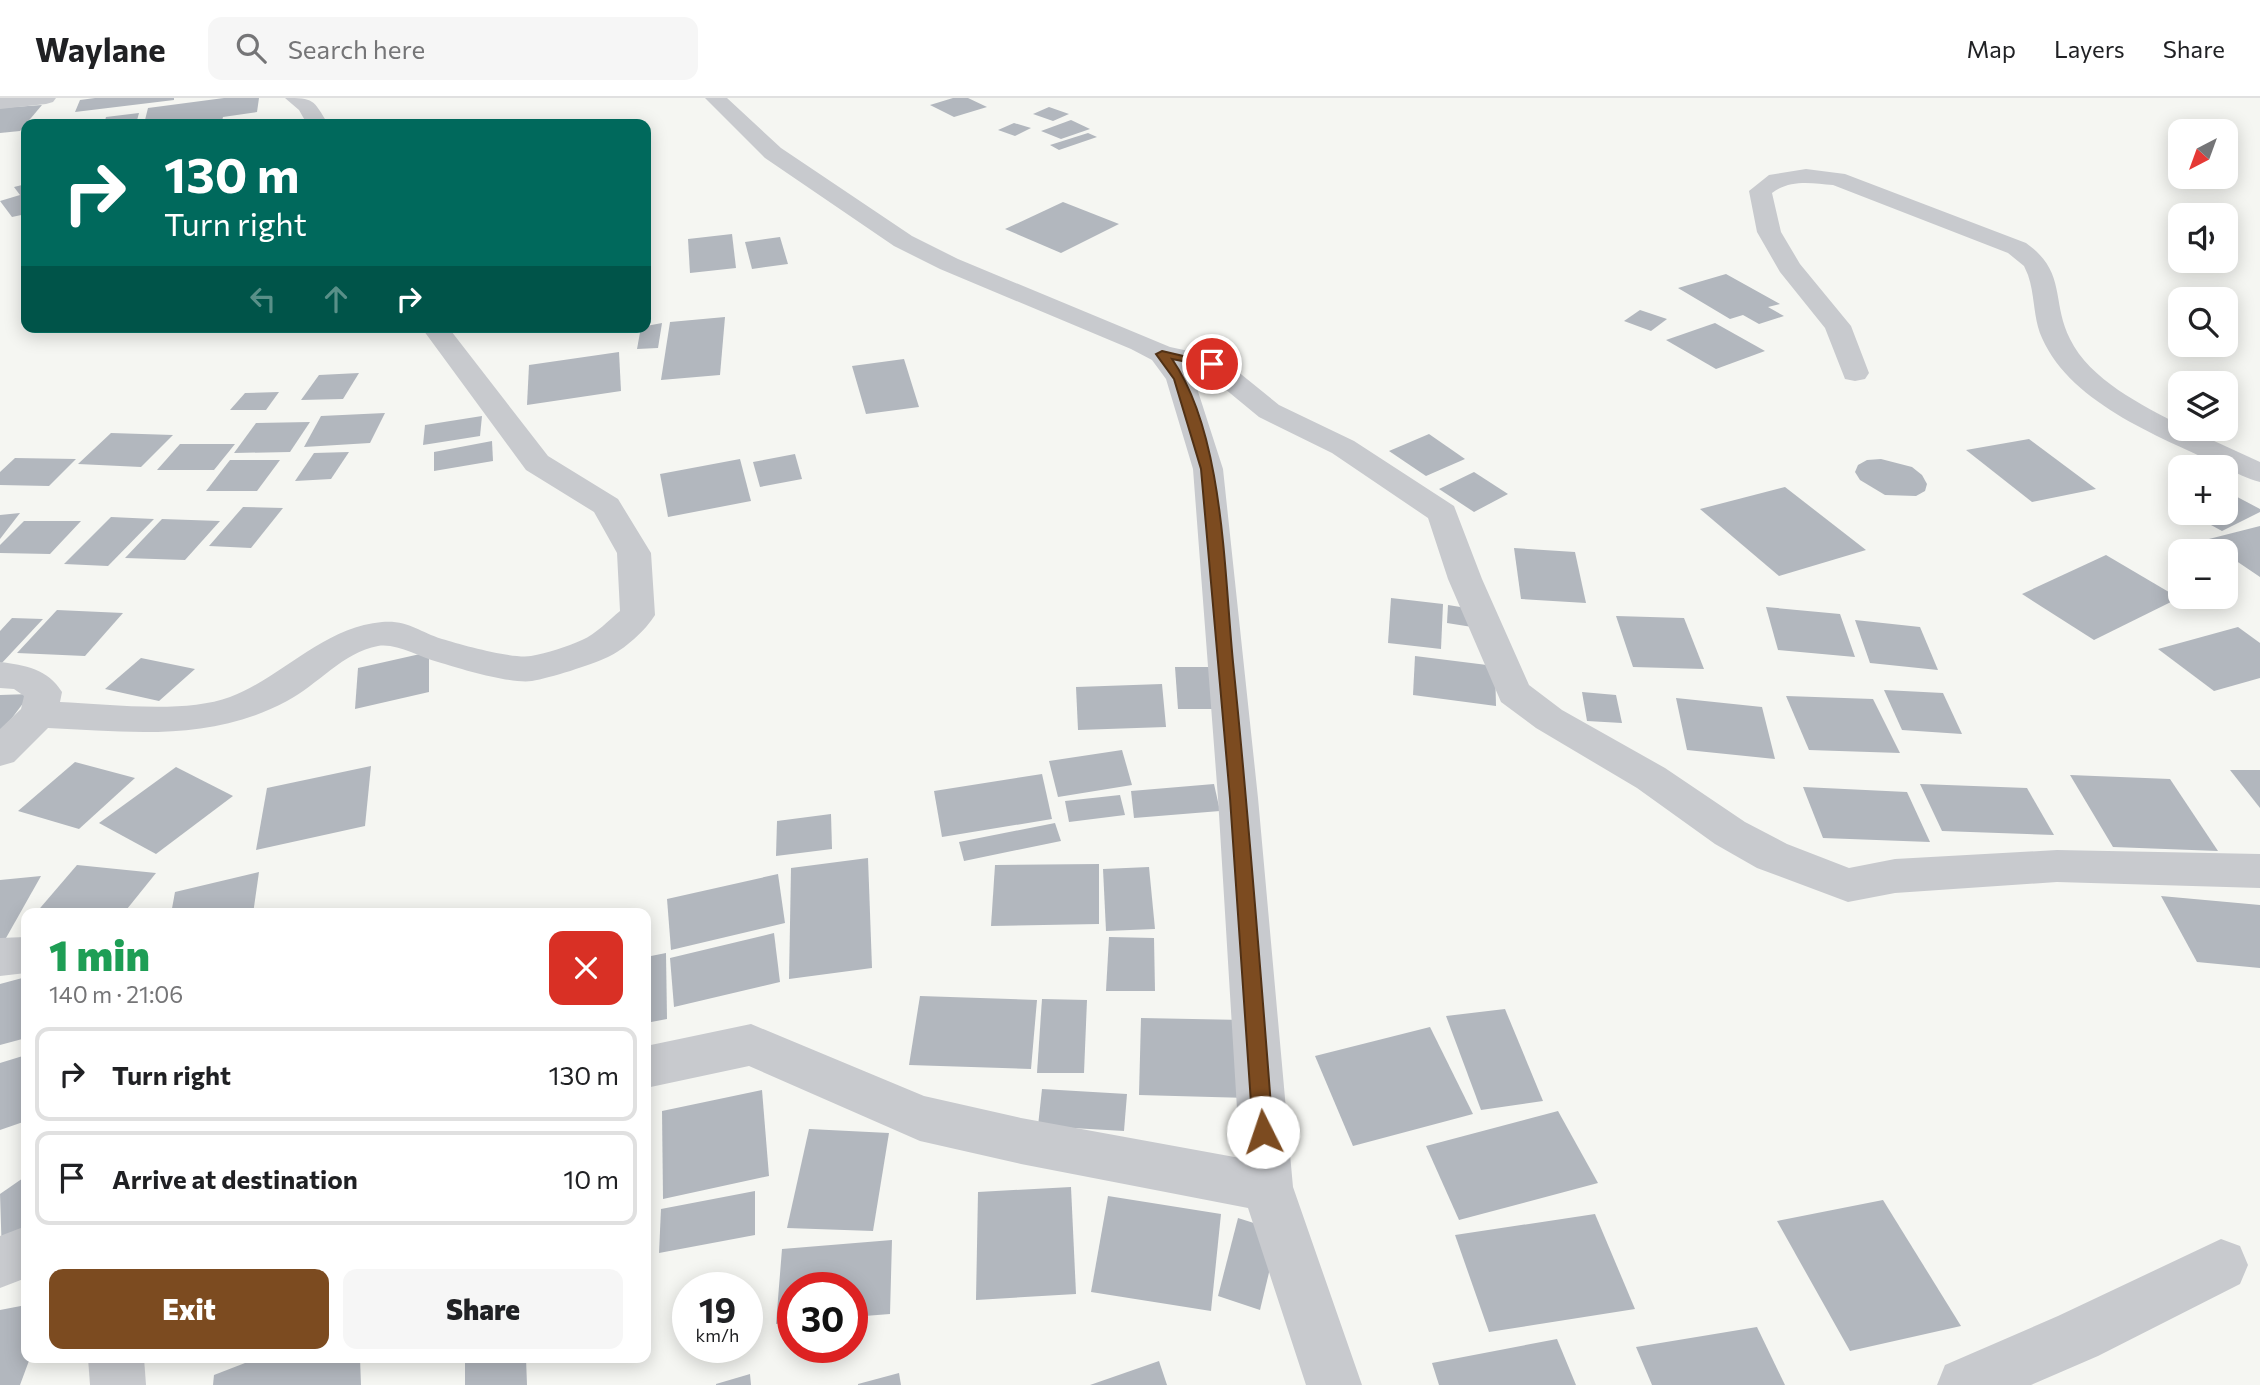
<!DOCTYPE html>
<html lang="en">
<head>
<meta charset="utf-8">
<style>
	body { margin:0; font-family:Commissioner,sans-serif; background:#f6f6f6; color:#202124; height:100vh; display:flex; flex-direction:column; font-size:26px; white-space:nowrap }
	* { box-sizing:border-box; margin:0 }
	p { font-size:23px; color:#757577 }
	.icon { flex:none; width:38px; height:38px; fill:none; stroke:currentColor; stroke-width:2; stroke-linecap:round; stroke-linejoin:round }
	.map { position:relative; flex:1; overflow:hidden }
	.sheet { position:absolute; left:21px; top:810px; width:630px; height:455px; display:flex; flex-direction:column; background:#fff; border-radius:14px; box-shadow:0 4px 18px #0003 }
	.sheet>* { flex:none }
	.top-card { position:absolute; left:21px; top:21px; width:630px; height:214px; border-radius:14px; box-shadow:0 4px 18px #0003; background:#00695c; color:#fff; overflow:hidden }
	.needle { width:46px; rotate:221deg }
	.buttons { position:absolute; left:2168px; top:21px; display:grid; gap:14px }
	.buttons a { display:grid; place-items:center; width:70px; height:70px; border-radius:14px; background:#fff; box-shadow:0 4px 18px #0003; font-size:35px }
	.speed { position:absolute; left:672px; top:1174px; display:flex; gap:14px; font-size:35px; font-weight:700; text-align:center }
	.speed>* { display:grid; place-content:center; width:91px; height:91px; border-radius:50%; background:#fff; box-shadow:0 4px 18px #0003; line-height:1 }
	.speed small { font-size:18px; font-weight:400 }
	.speed .limit { border:10px solid #d22; background:#fff; color:#111 }
	.pin { position:absolute; display:grid; place-items:center; width:60px; height:60px; color:#fff; margin:-30px; border:4px solid #fff; border-radius:50%; box-shadow:0 2px 7px #0007 }
	.me { position:absolute; width:77px; margin:-38px; rotate:356deg; stroke-linejoin:round; filter:drop-shadow(0 0 5px #0008) }
	.turn { display:flex; align-items:center; gap:24px; height:147px; padding:0 28px; font-size:32px }
	.turn .icon { width:91px; height:91px; stroke-width:2.5 }
	.turn b { display:block; font-size:49px; line-height:60px }
	.lanes { display:flex; align-items:center; height:66px; padding:0 28px; background:#0003; justify-content:center; gap:35px; direction:ltr }
	.lanes .off { opacity:.35 }
	.round { display:grid; place-items:center; flex:none; width:74px; height:74px; border-radius:14px; background:#f6f6f6 }
	.summary { display:flex; align-items:center; justify-content:space-between; height:119px; padding:0 28px }
	h1 { font-size:42px; font-weight:800; line-height:52px; color:#1e9e55 }
	.button { display:flex; gap:14px; margin-top:auto; padding:14px 28px }
	.button a { flex:1; height:80px; border-radius:14px; background:#7c4b20; color:#fff; font-size:28px; font-weight:800; line-height:80px; text-align:center }
	.button a+a { background:#f6f6f6; color:#202124 }
	ul { padding:0; list-style:none }
	li { display:flex; align-items:center; gap:21px; height:94px; margin:0 14px 10px; padding:0 14px; border:4px solid #e0e0e0; border-radius:14px }
	li div { flex:1 }
	li b { display:block; font-size:26px }
	li em { font-style:normal }
	header { display:flex; align-items:center; gap:42px; box-sizing:border-box; height:98px; padding:0 35px; background:#fff; border-bottom:2px solid #e0e0e0 }
	header strong { font-size:33px }
	nav { display:flex; gap:38px; margin-inline-start:auto; font-size:24px }
	.search { width:490px; height:63px; background:#f6f6f6; display:flex; align-items:center; gap:18px; box-sizing:border-box; padding:0 24px; border-radius:14px; color:#757577; font-size:26px }
	.map>svg:first-child { display:block }
	.building { fill:#b2b7be }
	.lines { fill:none; stroke-linecap:round; stroke-linejoin:round }
	.minor { fill:#c8cace; fill-rule:evenodd }
	.route { fill:#7c4b20; stroke:#513115; stroke-width:2 }
</style>
</head>
<body>
<header>
<strong>Waylane</strong>
<div class="search"><svg class="icon" aria-label="search" viewBox="0 0 24 24"><circle cx="10" cy="10" r="6"/><path d="M15 15l6 6"/></svg>Search here</div>
<nav><a>Map</a><a>Layers</a><a>Share</a></nav>
</header>
<div class="map">
<svg width="2260" height="1287" viewBox="0 0 2260 1287">
	<rect width="100%" height="100%" fill="#f5f6f2"/>
	<g class="building">
		<path d="M95 0H174V2L75 14 80 2Z"/>
		<path d="M224 0H259L257 14 223 19 222 23 199 26H144L148 10Z"/>
		<path d="M953 0H968L987 9 954 19 930 7Z"/>
		<path d="M42 7 20 33 0 35V10Z"/>
		<path d="M1049 9 1069 16 1053 23 1033 16Z"/>
		<path d="M139 15 136 26H104L106 19Z"/>
		<path d="M1071 22 1090 31 1061 41 1041 33Z"/>
		<path d="M1014 25 1031 30 1015 38 998 32Z"/>
		<path d="M1088 35 1097 39 1059 52 1050 47Z"/>
		<path d="M26 86V116L12 119 0 103 20 97 14 89Z"/>
		<path d="M1063 104 1119 126 1061 155 1005 131Z"/>
		<path d="M651 134 650 164 646 165V135Z"/>
		<path d="M732 136 736 170 690 175 688 141Z"/>
		<path d="M780 139 788 166 752 171 745 144Z"/>
		<path d="M1726 176 1780 206 1768 209 1784 218 1759 226 1743 217 1730 221 1678 190Z"/>
		<path d="M1640 212 1667 221 1651 233 1624 223Z"/>
		<path d="M725 219 720 277 661 282 670 224Z"/>
		<path d="M662 225 658 250 637 251 641 229Z"/>
		<path d="M1715 225 1765 253 1716 271 1666 242Z"/>
		<path d="M619 254 621 293 527 307 529 267Z"/>
		<path d="M904 261 919 309 866 316 852 268Z"/>
		<path d="M359 275 343 301 301 302 319 277Z"/>
		<path d="M279 294 266 312H230L245 295Z"/>
		<path d="M385 315 370 345 304 349 321 318Z"/>
		<path d="M482 318 480 338 423 347 425 327Z"/>
		<path d="M310 324 290 354 234 355 256 325Z"/>
		<path d="M111 335 173 337 141 369 78 366Z"/>
		<path d="M1429 336 1465 361 1426 378 1389 353Z"/>
		<path d="M2029 341 2096 391 2032 404 1966 352Z"/>
		<path d="M492 343 493 363 434 373V354Z"/>
		<path d="M180 346H235L214 372H157Z"/>
		<path d="M349 354 331 381 295 383 314 355Z"/>
		<path d="M795 356 802 381 760 389 753 364Z"/>
		<path d="M15 360 76 361 49 388 0 387V374Z"/>
		<path d="M740 361 751 403 668 419 660 376Z"/>
		<path d="M1881 361 1912 369 1922 377 1927 386 1925 393 1916 398 1885 397 1860 382 1855 374 1858 367 1867 362Z"/>
		<path d="M230 362H280L257 393H206Z"/>
		<path d="M1474 374 1508 396 1474 414 1439 391Z"/>
		<path d="M1785 389 1866 452 1779 478 1700 411Z"/>
		<path d="M2226 393 2260 411V414L2222 433 2189 415H2226Z"/>
		<path d="M243 409 283 410 251 450 209 448Z"/>
		<path d="M20 415 0 441V417Z"/>
		<path d="M111 419 154 421 108 468 64 466Z"/>
		<path d="M162 421 220 423 185 462 125 460Z"/>
		<path d="M24 423H81L50 456 0 455V447Z"/>
		<path d="M2260 428V479L2226 456V453H2221L2205 442Z"/>
		<path d="M1514 450 1575 454 1586 505 1521 501Z"/>
		<path d="M2106 457 2179 500 2094 542 2022 496Z"/>
		<path d="M1391 500 1443 506 1441 551 1388 545Z"/>
		<path d="M1448 507 1473 511 1472 529 1447 525Z"/>
		<path d="M1766 509 1840 516 1855 559 1778 552Z"/>
		<path d="M57 512 123 515 85 558 17 555Z"/>
		<path d="M1616 518 1684 520 1704 571 1633 569Z"/>
		<path d="M12 520 43 521 0 567V533Z"/>
		<path d="M1855 522 1920 529 1938 572 1870 565Z"/>
		<path d="M2238 529 2260 545V580L2214 593 2158 551Z"/>
		<path d="M429 554V594L355 611 358 570Z"/>
		<path d="M1415 558 1495 568 1496 608 1413 597Z"/>
		<path d="M141 560 195 571 159 603 105 591Z"/>
		<path d="M1175 569H1218L1221 611H1178Z"/>
		<path d="M1162 586 1166 629 1078 632 1076 589Z"/>
		<path d="M1884 592 1943 595 1962 636 1902 632Z"/>
		<path d="M1582 594 1616 597 1622 625 1587 623Z"/>
		<path d="M30 596 0 636V597Z"/>
		<path d="M1786 598 1873 601 1900 655 1809 652Z"/>
		<path d="M1676 600 1762 609 1775 661 1687 652Z"/>
		<path d="M1122 652 1132 687 1058 699 1049 663Z"/>
		<path d="M75 664 135 680 79 731 18 713Z"/>
		<path d="M371 668 365 728 256 752 267 690Z"/>
		<path d="M176 669 233 698 156 756 99 725Z"/>
		<path d="M2230 672H2260V710Z"/>
		<path d="M1042 676 1052 721 942 739 934 693Z"/>
		<path d="M2070 677 2170 681 2218 753 2113 749Z"/>
		<path d="M1214 686 1220 713 1134 720 1131 693Z"/>
		<path d="M1920 686 2027 690 2054 737 1942 733Z"/>
		<path d="M1803 689 1907 694 1930 744 1823 740Z"/>
		<path d="M1120 697 1125 717 1069 724 1065 703Z"/>
		<path d="M831 716 832 751 776 758 777 723Z"/>
		<path d="M1055 725 1061 743 964 763 959 744Z"/>
		<path d="M868 760 872 870 789 881 791 770Z"/>
		<path d="M1099 766V826L991 828 995 767Z"/>
		<path d="M77 767 156 775 123 816H35Z"/>
		<path d="M1149 769 1155 831 1106 833 1103 771Z"/>
		<path d="M259 774 253 816H171L175 794Z"/>
		<path d="M778 776 785 825 671 852 667 801Z"/>
		<path d="M41 778 6 840H0V782Z"/>
		<path d="M2161 798 2260 807V870L2197 864Z"/>
		<path d="M774 835 780 884 674 909 670 860Z"/>
		<path d="M1109 839 1154 840 1155 893H1106Z"/>
		<path d="M666 855 667 921 646 925V859Z"/>
		<path d="M26 879V940L0 947V886Z"/>
		<path d="M920 898 1037 902 1031 971 909 967Z"/>
		<path d="M1042 901 1087 902 1084 975H1037Z"/>
		<path d="M1505 911 1543 1003 1481 1012 1446 918Z"/>
		<path d="M1141 920 1244 922 1248 1000 1139 997Z"/>
		<path d="M1430 929 1473 1016 1353 1048 1315 958Z"/>
		<path d="M26 957V1023L0 1032V965Z"/>
		<path d="M1042 991 1127 996 1124 1033 1038 1028Z"/>
		<path d="M762 992 769 1078 663 1101 662 1013Z"/>
		<path d="M1558 1013 1598 1085 1459 1122 1426 1048Z"/>
		<path d="M809 1031 889 1035 873 1133 787 1130Z"/>
		<path d="M26 1078V1143L2 1160 0 1096Z"/>
		<path d="M1071 1089 1076 1196 976 1202 978 1094Z"/>
		<path d="M755 1093V1137L659 1155 661 1111Z"/>
		<path d="M1108 1098 1221 1116 1211 1213 1091 1194Z"/>
		<path d="M1883 1102 1961 1228 1850 1253 1777 1123Z"/>
		<path d="M1595 1116 1635 1211 1489 1234 1455 1137Z"/>
		<path d="M1238 1120 1279 1133 1260 1212 1218 1198Z"/>
		<path d="M892 1142 890 1216 852 1219V1190H793V1224L776 1226 782 1151Z"/>
		<path d="M26 1207V1260H30L20 1287H0V1212Z"/>
		<path d="M1757 1229 1785 1287H1652L1636 1249Z"/>
		<path d="M1557 1241 1576 1287H1439L1432 1265Z"/>
		<path d="M258 1260H360L361 1287H213L214 1277Z"/>
		<path d="M465 1260H526L527 1287H465Z"/>
		<path d="M1159 1263 1167 1287H1090Z"/>
		<path d="M899 1275 901 1287H858V1286Z"/>
		<path d="M750 1276 751 1287H716V1286Z"/>
	</g>
	<g class="lines">
		<g class="minor">
			<path d="M0 0H56L53 4 46 6 0 11Z"/>
			<path d="M285 0C314 0 313 1 328 26H307L299 12Z"/>
			<path d="M705 0H727L781 50 912 138 958 161 1170 249 1221 260 1279 307 1354 343 1454 408 1482 481 1529 587 1562 612 1665 670 1745 724 1787 746 1849 770 1895 761 2057 752 2260 756V790L2057 784 1895 795 1848 804 1757 770 1715 746 1637 690 1536 630 1501 604 1448 481 1428 420 1332 355 1259 319 1202 272 1186 269 1194 281 1223 371 1258 700 1293 1089 1362 1287H1306L1248 1110 1021 1066 920 1043 749 968 646 990V948L751 926 924 998 1021 1020 1240 1060 1218 700 1193 371 1166 281 1152 262 1131 251 940 171 894 148 765 60Z"/>
			<path d="M1806 71 1845 76 2026 145C2067 174 2051 203 2070 241 2090 282 2142 307 2180 327V331H2188L2260 364V384C2248 381 2236 375 2226 370 2166 341 2072 308 2042 240 2033 220 2035 197 2028 177L2024 168 2008 155 1833 87C1812 85 1790 81 1772 95L1781 134 1800 166 1851 228 1869 275 1865 281 1855 283 1845 281 1825 230 1780 174 1757 134 1749 93 1769 77Z"/>
			<path d="M421 229H448L548 358 618 401 651 455 655 517C646 532 624 552 608 559 591 567 550 580 532 583 510 586 461 571 438 564 419 559 397 545 378 548 343 554 318 587 287 603 211 644 131 634 48 630L14 664 0 668V631L21 611 24 598 14 591 0 590V564C25 567 48 571 62 594L60 604C108 606 185 616 230 599 283 579 323 529 382 524 409 522 419 534 442 541 462 547 512 561 531 558 547 555 567 549 582 542 596 536 609 522 620 513L617 455 594 414 526 372Z"/>
			<path d="M26 839V875L0 878V840Z"/>
			<path d="M26 1128V1180L0 1190V1138Z"/>
			<path d="M2221 1141 2240 1148 2248 1167 2240 1186 2098 1258 2031 1287H1937L1945 1267 2058 1218Z"/>
			<path d="M88 1260H144L146 1287H90Z"/>
		</g>
	</g>
	<path class="route" d="M1162 253 1217 266 1212 269 1172 261C1224 336 1224 474 1233 564 1249 720 1261 877 1273 1034L1270 1040 1263 1043 1256 1040 1253 1034 1230 700 1201 371 1174 281 1156 256Z"/>
</svg>
<div class="buttons">
<a><svg class="needle" viewBox="-14 -14 28 28"><path d="M0-13l5 13h-10z" fill="#e53935"/><path d="M0 13l5-13h-10z" fill="#757577"/></svg></a>
<a><svg class="icon" aria-label="sound" viewBox="0 0 24 24"><path d="M4 9h4l5-4v14l-5-4H4zM17 9q2 3 0 6"/></svg></a>
<a><svg class="icon" aria-label="search" viewBox="0 0 24 24"><circle cx="10" cy="10" r="6"/><path d="M15 15l6 6"/></svg></a>
<a><svg class="icon" aria-label="layers" viewBox="0 0 24 24"><path d="M12 4l9 5-9 5-9-5zM3 14l9 5 9-5"/></svg></a>
<a>+</a>
<a>−</a>
</div>
<div class="speed"><div>19<small>km/h</small></div><div class="limit">30</div></div>
<div class="pin" style="left:1212px;top:266px;background:#d93025"><svg class="icon" aria-label="arrive" viewBox="0 0 24 24"><path d="M6 21V4h12l-3 4 3 4H6"/></svg></div>
<svg class="me" style="left:1263px;top:1034px" viewBox="-20 -20 40 40"><circle r="19" fill="#fff"/><path d="M0-13L10 11 0 6-10 11z" fill="#7c4b20"/></svg>
<div class="top-card">
<div class="turn"><svg class="icon" aria-label="right" viewBox="0 0 24 24"><path d="M7 20v-9h11M14 6l5 5-5 5"/></svg><div><b>130 m</b>Turn right</div></div>
<div class="lanes"><svg class="icon off" aria-label="left" viewBox="0 0 24 24"><path d="M17 20v-9H6M10 6l-5 5 5 5"/></svg><svg class="icon off" aria-label="ahead" viewBox="0 0 24 24"><path d="M12 20V5M6 11l6-6 6 6"/></svg><svg class="icon" aria-label="right" viewBox="0 0 24 24"><path d="M7 20v-9h11M14 6l5 5-5 5"/></svg></div>
</div>
<section class="sheet">
<div class="summary"><div><h1>1 min</h1><p>140 m · 21:06</p></div><a class="round" style="background:#d93025;color:#fff"><svg class="icon" aria-label="close" viewBox="0 0 24 24"><path d="M6 6l12 12M18 6L6 18"/></svg></a></div>
<ul>
<li><svg class="icon" aria-label="right" viewBox="0 0 24 24"><path d="M7 20v-9h11M14 6l5 5-5 5"/></svg><div><b>Turn right</b></div><em>130 m</em></li>
<li><svg class="icon" aria-label="arrive" viewBox="0 0 24 24"><path d="M6 21V4h12l-3 4 3 4H6"/></svg><div><b>Arrive at destination</b></div><em>10 m</em></li>
</ul>
<div class="button"><a>Exit</a><a>Share</a></div>
</section>
</div>
</body>
</html>
